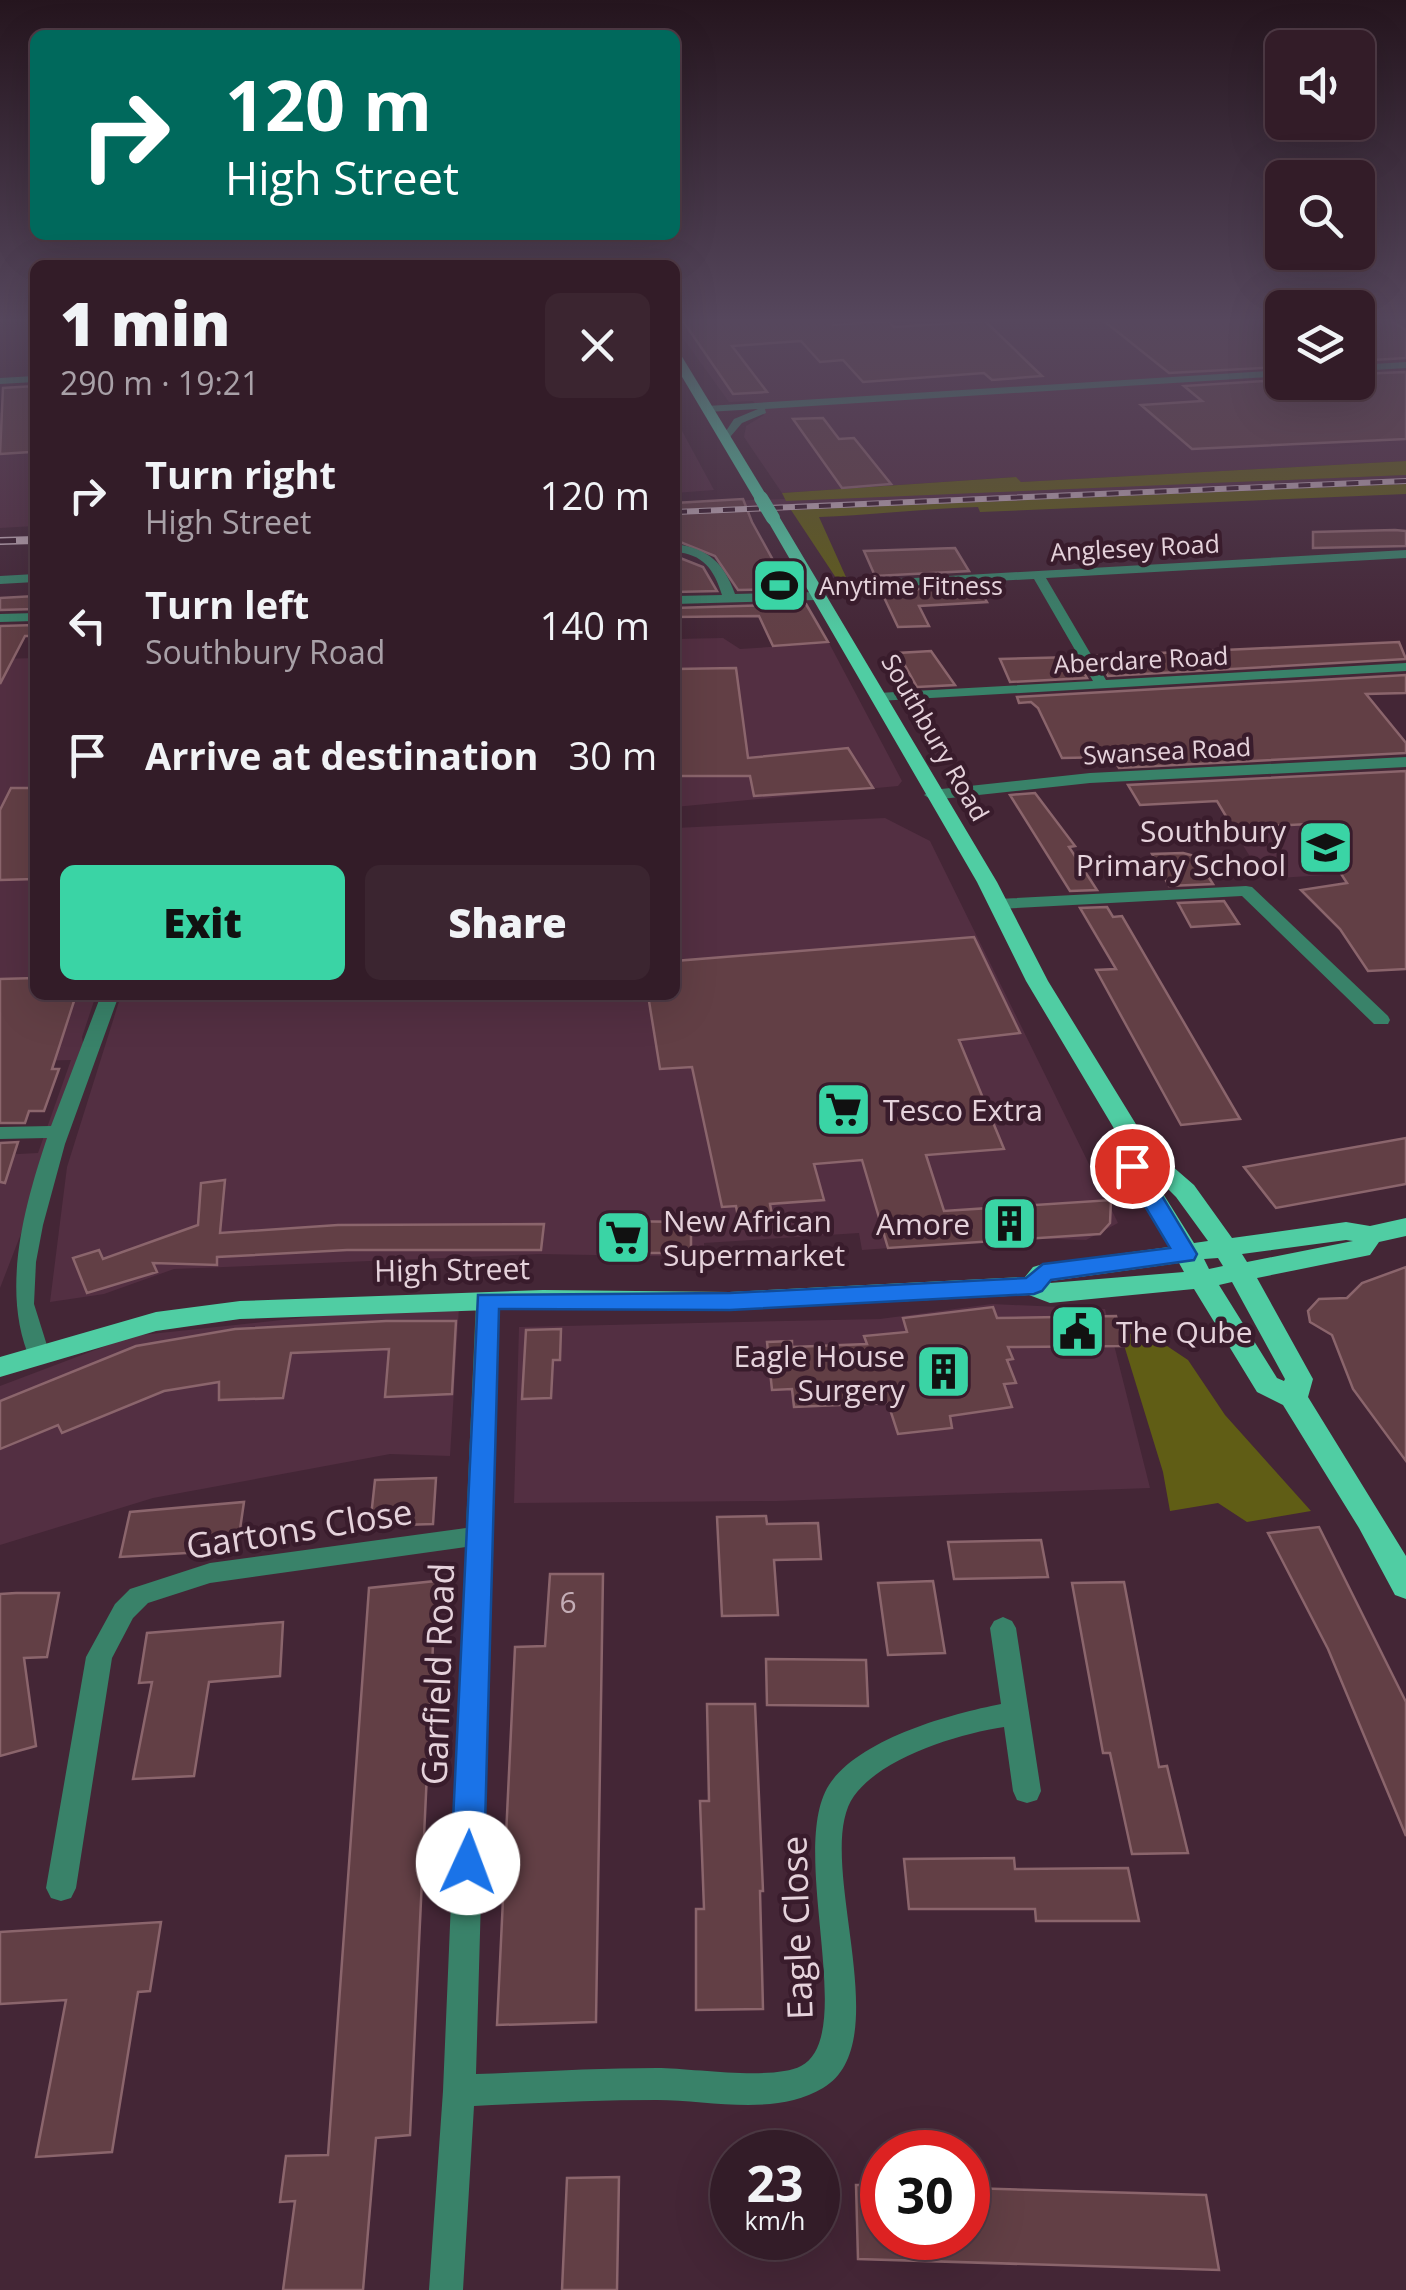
<!DOCTYPE html>
<html lang="en">
<head>
<meta charset="utf-8">
<style>
	body { margin:0; font-family:"Open Sans",sans-serif; background:#3b2530; color:#f1f3f6; height:100vh; display:flex; flex-direction:column; font-size:38px; white-space:nowrap }
	* { box-sizing:border-box; margin:0 }
	p { font-size:32px; color:#a9a1a8 }
	.icon { flex:none; width:55px; height:55px; fill:none; stroke:currentColor; stroke-width:2; stroke-linecap:round; stroke-linejoin:round }
	.map { position:relative; flex:1; overflow:hidden }
	.side { position:absolute; left:30px; top:260px; width:650px; height:740px; display:flex; flex-direction:column; background:#331c28; border-radius:15px; box-shadow:0 10px 40px #0002,0 0 0 2px #4e3a45 }
	.side>* { flex:none }
	.banner { position:absolute; left:30px; top:30px; width:650px; height:210px; border-radius:15px; box-shadow:0 10px 40px #0002,0 0 0 2px #4e3a45; background:#00695c; color:#fff; overflow:hidden }
	.controls { position:absolute; left:1265px; top:30px; display:grid; gap:20px }
	.controls a { display:grid; place-items:center; width:110px; height:110px; border-radius:15px; background:#331c28; box-shadow:0 10px 40px #0002,0 0 0 2px #4e3a45; font-size:50px }
	.speed { position:absolute; left:710px; top:2130px; display:flex; gap:20px; font-size:50px; font-weight:700; text-align:center }
	.speed>* { display:grid; place-content:center; width:130px; height:130px; border-radius:50%; background:#331c28; box-shadow:0 10px 40px #0002,0 0 0 2px #4e3a45; line-height:1 }
	.speed small { font-size:25px; font-weight:400 }
	.speed .limit { border:15px solid #d22; background:#fff; color:#111 }
	.pin { position:absolute; display:grid; place-items:center; width:85px; height:85px; color:#fff; margin:-42px; border:5px solid #fff; border-radius:50%; box-shadow:0 2px 10px #0007 }
	.me { position:absolute; width:110px; margin:-55px; rotate:2deg; stroke-linejoin:round; filter:drop-shadow(0 0 8px #0008) }
	.turn { display:flex; align-items:center; gap:35px; height:210px; padding:0 30px; font-size:45px }
	.turn .icon { width:130px; height:130px; stroke-width:2.5 }
	.turn b { display:block; font-size:70px; line-height:85px }
	.round { display:grid; place-items:center; flex:none; width:105px; height:105px; border-radius:15px; background:#3b2530 }
	.overview { display:flex; align-items:center; justify-content:space-between; height:170px; padding:0 30px }
	h1 { font-size:60px; font-weight:800; line-height:75px }
	.action { display:flex; gap:20px; margin-top:auto; padding:20px 30px }
	.action a { flex:1; height:115px; border-radius:15px; background:#3ad4a5; color:#111; font-size:40px; font-weight:800; line-height:115px; text-align:center }
	.action a+a { background:#3b2530; color:#f1f3f6 }
	ul { padding:0; list-style:none }
	li { display:flex; align-items:center; gap:30px; height:130px; padding:0 30px }
	li div { flex:1 }
	li b { display:block; font-size:38px }
	li em { font-style:normal }
	.map>svg:first-child { display:block }
	.built { fill:#532f42 }
	.green { fill:#605d15 }
	.building { fill:#623f45; stroke:#8b656c; stroke-width:2.5 }
	.lines { fill:none; stroke-linecap:round; stroke-linejoin:round }
	.minor { fill:#398269; fill-rule:evenodd }
	.primary { fill:#50cda3; fill-rule:evenodd }
	.rail-far1-casing { stroke:#c3adb8; stroke-width:6 }
	.rail-casing { stroke:#c3adb8; stroke-width:8 }
	.rail-far1 { stroke:#391c2c; stroke-width:4; stroke-dasharray:12; stroke-linecap:butt }
	.rail { stroke:#391c2c; stroke-width:5; stroke-dasharray:16; stroke-linecap:butt }
	.primary-bridge { stroke:#50cda3; stroke-width:14 }
	.route { fill:#1a73e8; stroke:#114b97; stroke-width:2.5 }
	.labels { text-anchor:middle; dominant-baseline:central; stroke-width:9; stroke-linejoin:round; paint-order:stroke }
	.far-street-label { font-size:25px; fill:#e5d2db; stroke:#391c2c }
	.far-poi-label { font-size:25px; fill:#e5d2db; stroke:#391c2c; text-anchor:start }
	.poi-label { font-size:30px; fill:#e5d2db; stroke:#391c2c; text-anchor:end }
	.street-label { font-size:30px; fill:#e5d2db; stroke:#391c2c }
	.near-number-label { font-size:30px; fill:#c4adb6 }
	.near-street-label { font-size:35px; fill:#e5d2db; stroke:#391c2c }
</style>
</head>
<body>
<div class="map">
<svg width="1406" height="2290" viewBox="0 0 1406 2290">
	<rect width="100%" height="100%" fill="#442636"/>
	<g class="built">
		<path d="M675 321H1282V382H1358V321H1406V461L1021 482 1015 477 782 493 744 437 746 426 764 415 753 401 729 402 675 327Z"/>
		<path d="M35 411V526L0 528V413Z"/>
		<path d="M675 418 714 490 675 493Z"/>
		<path d="M1406 475V484L749 512 675 519V503Z"/>
		<path d="M723 638 740 649 829 643 902 781 898 786 675 807V639Z"/>
		<path d="M35 658V995H96L82 1037 86 1059 73 1099 0 1288V1155L38 1153 71 1060 0 1062V659Z"/>
		<path d="M1227 779H1258L1406 870 1264 879 1229 823 1253 821Z"/>
		<path d="M885 818 930 841 1118 1223 1086 1240 1029 1238 862 1250 859 1233 704 1243V1257L539 1254 174 1269 104 1294 50 1302 67 1167 121 995H675V828Z"/>
		<path d="M992 1304 1105 1309 1150 1488 777 1501 514 1503 519 1327 880 1319Z"/>
		<path d="M459 1307 450 1456 390 1454 153 1498 0 1545V1386L132 1336 356 1312Z"/>
	</g>
	<g class="green">
		<path d="M1406 461V475L786 501 782 493 1016 477 1021 482Z"/>
		<path d="M1406 484V494L980 512 978 507C919 509 874 515 819 517L850 586 842 587 791 510Z"/>
		<path d="M1120 1332 1155 1338 1188 1360 1225 1415 1311 1511 1247 1522 1218 1503 1170 1511 1163 1472Z"/>
	</g>
	<g class="building">
		<path d="M683 321H833V325L888 321 894 327 985 321 1042 376 992 380 984 373 863 382 843 360 820 362 801 341 732 346 767 392 733 394Z"/>
		<path d="M1104 321H1282V367L1169 373Z"/>
		<path d="M1358 321H1391L1406 330V358L1358 361Z"/>
		<path d="M1406 372V439L1192 449 1141 405 1202 401 1184 386 1282 380V394L1358 389V374Z"/>
		<path d="M35 386V444L30 452 0 454 3 388Z"/>
		<path d="M823 418 839 439 854 438 891 484 842 488 793 419Z"/>
		<path d="M743 499 752 522 789 589 738 590 715 556 675 540V503Z"/>
		<path d="M1395 530 1406 531V546L1313 548V532Z"/>
		<path d="M955 548 969 571 875 576 864 551Z"/>
		<path d="M675 556 703 567 717 591 675 592Z"/>
		<path d="M978 586 987 602 919 606 929 626 898 627 881 591Z"/>
		<path d="M35 596V609L0 610V598Z"/>
		<path d="M806 604 828 642 773 646 759 616 675 617V608Z"/>
		<path d="M35 625V636H25L0 684V626Z"/>
		<path d="M1399 642 1406 659 1108 676 1096 656Z"/>
		<path d="M931 651 955 685 917 687 898 653Z"/>
		<path d="M1075 657 1087 678 1010 682 1000 659Z"/>
		<path d="M736 668 748 758 848 748 873 788 754 796 750 776H675V669Z"/>
		<path d="M1406 675V693L1366 694 1406 743V753L1119 768 1112 757 1062 758 1038 708 1031 702 1019 703 1017 697Z"/>
		<path d="M1406 771V969L1368 971 1340 929 1301 890 1347 883 1309 824 1233 828 1217 801 1140 805 1128 785Z"/>
		<path d="M11 788H35V879L0 880V810Z"/>
		<path d="M1035 793 1075 846 1069 847 1097 890 1070 891 1010 795Z"/>
		<path d="M1183 853 1195 856 1213 884 1169 886 1152 854Z"/>
		<path d="M1224 901 1239 924 1191 927 1178 903Z"/>
		<path d="M1107 907 1113 917 1122 916 1240 1119 1181 1125 1096 970 1116 969 1080 908Z"/>
		<path d="M974 937 1020 1033 959 1040 1004 1149 926 1155 944 1211 1111 1200 1110 1223 1100 1234 888 1248 862 1160 814 1164 824 1200 770 1204 772 1215 738 1217 736 1206 722 1207 692 1067 660 1069 648 995H675V961Z"/>
		<path d="M35 978V995H76L52 1069H59L44 1111H29L25 1123H0V979Z"/>
		<path d="M1406 1138V1184L1276 1208 1244 1167Z"/>
		<path d="M18 1142 5 1183 0 1182V1143Z"/>
		<path d="M225 1180 220 1233 338 1225 544 1224 541 1250H347L217 1257V1265L153 1263 157 1272 87 1293 73 1258 99 1250 103 1259 198 1225 201 1183Z"/>
		<path d="M611 1221 691 1222V1253H609Z"/>
		<path d="M1406 1267V1461L1353 1389 1332 1335 1310 1322 1308 1311 1319 1299 1347 1298 1362 1283Z"/>
		<path d="M993 1307 997 1318 1116 1316 1124 1346 1008 1347 1013 1359 1007 1360 1016 1383 1004 1384 1012 1407 950 1416 952 1428 898 1434 888 1403 794 1407 792 1389 772 1390 767 1342 792 1341V1347L867 1344 864 1336 907 1332 903 1318Z"/>
		<path d="M386 1321H456L452 1394 385 1397 389 1349 291 1353 283 1398 219 1400V1382L164 1391 62 1433 58 1425 0 1449V1401L136 1346 235 1329Z"/>
		<path d="M561 1329 560 1360H553L551 1398 522 1399 526 1330Z"/>
		<path d="M436 1478 433 1524 370 1526 375 1480Z"/>
		<path d="M244 1502 237 1550 120 1557 130 1512Z"/>
		<path d="M766 1516 767 1524 818 1523 821 1559 774 1560 778 1615 722 1616 717 1517Z"/>
		<path d="M1319 1527 1406 1702V1836L1328 1649 1268 1533Z"/>
		<path d="M1041 1540 1048 1577 954 1579 948 1542Z"/>
		<path d="M550 1574H603L596 2022 497 2025 515 1647 545 1646Z"/>
		<path d="M436 1581 410 2135 376 2138 363 2290H283L295 2201 280 2202 286 2156 328 2155 369 1588Z"/>
		<path d="M933 1581 945 1653 888 1655 878 1583Z"/>
		<path d="M1124 1582 1159 1767 1167 1766 1188 1853 1132 1854 1110 1753H1103L1072 1583Z"/>
		<path d="M16 1593H59L47 1657 24 1658 36 1746 0 1756V1594Z"/>
		<path d="M283 1622 280 1676 209 1682 194 1776 133 1779 152 1682 139 1683 147 1633Z"/>
		<path d="M766 1659 866 1660 868 1706 767 1705Z"/>
		<path d="M707 1704H755L763 1891H760L763 2009 696 2010V1909H704L700 1801H709Z"/>
		<path d="M1014 1858 1015 1869 1128 1868 1139 1921H1036L1035 1909H909L904 1859Z"/>
		<path d="M161 1922 150 1991 138 1992 112 2152 36 2157 66 2000 0 2004V1932Z"/>
		<path d="M619 2177 617 2290H562L567 2178Z"/>
		<path d="M856 2185H882V2238H968V2188L1206 2195 1219 2270 858 2259Z"/>
	</g>
	<g class="lines">
		<g class="minor">
			<path d="M1406 362V368L1358 371V365Z"/>
			<path d="M1282 370V376L765 409 766 413 742 423 725 443 720 440 734 419 758 409 707 412 702 409 707 406Z"/>
			<path d="M35 376V382L0 384V378Z"/>
			<path d="M675 544C708 548 724 563 735 594L816 592 822 596 816 600 675 604V596L722 595C714 569 703 554 675 552Z"/>
			<path d="M1406 550V558L1046 578 1106 680 1406 663V671L878 701 871 697 878 693 1093 681 1034 579 867 588 861 584 862 581Z"/>
			<path d="M35 574V582L0 584V576Z"/>
			<path d="M35 613V621L0 622V614Z"/>
			<path d="M1406 757V767L1090 783 932 800 924 795 932 790 1090 773Z"/>
			<path d="M1246 886 1252 887 1388 1016 1390 1020 1388 1024H1374L1242 896 998 909 990 904 998 899Z"/>
			<path d="M101 995H119L65 1144 43 1225 36 1262 34 1304 50 1355 47 1361H31C0 1293 24 1207 47 1138L0 1139V1127L51 1126Z"/>
			<path d="M487 1294 495 1296 498 1301 476 2074C536 2072 597 2068 657 2068 692 2068 772 2081 801 2066 860 2035 785 1845 831 1782 863 1738 950 1714 1001 1704L990 1628 994 1621 1003 1617 1012 1621 1016 1628 1041 1791 1037 1800 1027 1803 1017 1800 1013 1791 1004 1727C958 1734 882 1757 854 1796 811 1856 901 2042 823 2088 775 2117 709 2100 657 2100 596 2100 535 2103 474 2106L463 2290H429L443 2091 466 1547 210 1583 148 1603 133 1618 112 1658 76 1888 71 1898 61 1901 51 1898 46 1888 86 1657 115 1604 130 1589 210 1563 466 1528 476 1301 479 1296Z"/>
		</g>
		<g class="primary">
			<path d="M675 351 681 355 768 498 766 501 754 498 675 365Z"/>
			<path d="M773 514 780 518 997 882 1048 981 1150 1147 1194 1185 1232 1238 1346 1222 1370 1226 1406 1218V1236L1379 1242 1370 1255 1257 1278 1313 1379 1308 1397 1406 1556V1599L1395 1595 1359 1528 1283 1405 1257 1392 1194 1289 1050 1303 1029 1295 730 1310 543 1308 240 1319 156 1331 0 1377V1357L156 1312 240 1301 543 1290 730 1292 1025 1277 1033 1267 1043 1264 1169 1247 1120 1166 1128 1152 1026 981 977 882 766 518ZM1147 1168 1176 1197 1208 1241 1194 1243ZM1346 1240 1353 1241 1247 1262 1242 1254ZM1218 1258 1223 1266 1209 1269 1204 1259ZM1179 1263 1184 1272 1050 1283 1051 1281ZM1232 1282 1285 1379 1284 1381 1277 1378 1219 1285Z"/>
		</g>
		<defs>
			<path id="rail-far1" d="M675 512 1406 481"/>
			<path id="rail" d="M0 541 35 540"/>
		</defs>
		<use href="#rail-far1" class="rail-far1-casing"/>
		<use href="#rail" class="rail-casing"/>
		<use href="#rail-far1" class="rail-far1"/>
		<use href="#rail" class="rail"/>
		<path class="primary-bridge" d="M761 498 773 518"/>
	</g>
	<linearGradient id="sky" x2="0" y2="1"><stop stop-color="#25151e"/><stop offset="0.5" stop-color="#56475d"/><stop offset="1" stop-color="#56475d" stop-opacity="0"/></linearGradient>
	<rect width="1406" height="641" fill="url(#sky)"/>
	<path class="route" d="M1132 1159 1144 1166 1197 1254 1194 1260 1051 1280 1042 1291 1034 1294 730 1310 499 1309 484 1863 480 1873 468 1878 456 1873 451 1863 478 1295 730 1293 1026 1278 1043 1264 1170 1248 1121 1166Z"/>
	<defs>
		<symbol id="stadium-square" viewBox="-11 -11 22 22"><rect x="-9" y="-9" width="18" height="18" rx="4" fill="#3ad4a5" stroke="#391c2c"/><path d="M0-5a6.5 5 0 1 0 0 10a6.5 5 0 1 0 0-10ZM-3.5-1.8h7v3.6h-7Z" fill="#111"/></symbol>
		<symbol id="school-square" viewBox="-11 -11 22 22"><rect x="-9" y="-9" width="18" height="18" rx="4" fill="#3ad4a5" stroke="#391c2c"/><path d="M0-5L7-2L0 1L-7-2ZM-4 1L0 2.5L4 1V4Q0 6-4 4Z" fill="#111"/></symbol>
		<symbol id="supermarket-square" viewBox="-11 -11 22 22"><rect x="-9" y="-9" width="18" height="18" rx="4" fill="#3ad4a5" stroke="#391c2c"/><path d="M-6-5.5h2.5l.6 2H6L4.5 2H-2.5L-4.4-4H-6ZM-1.5 3.2a1.3 1.3 0 1 0 .1 0ZM3 3.2a1.3 1.3 0 1 0 .1 0Z" fill="#111"/></symbol>
		<symbol id="building-square" viewBox="-11 -11 22 22"><rect x="-9" y="-9" width="18" height="18" rx="4" fill="#3ad4a5" stroke="#391c2c"/><path d="M-4-6H4V6H1V3H-1V6H-4ZM-2.5-4.3h1.7v1.8h-1.7ZM.8-4.3h1.7v1.8H.8ZM-2.5-1h1.7V.8h-1.7ZM.8-1h1.7V.8H.8Z" fill="#111"/></symbol>
		<symbol id="civic-square" viewBox="-11 -11 22 22"><rect x="-9" y="-9" width="18" height="18" rx="4" fill="#3ad4a5" stroke="#391c2c"/><path d="M-.6-6.5H3V-4.5H.6V-3L4-1V1h2V6H-6V1h2V-1L-.6-3ZM-1.2 2.5V6h2.4V2.5Z" fill="#111"/></symbol>
	</defs>
	<g fill-rule="evenodd">
		<use href="#stadium-square" x="748" y="554" width="63" height="63"/>
		<use href="#school-square" x="1294" y="816" width="63" height="63"/>
		<use href="#supermarket-square" x="812" y="1078" width="63" height="63"/>
		<use href="#building-square" x="978" y="1192" width="63" height="63"/>
		<use href="#supermarket-square" x="592" y="1206" width="63" height="63"/>
		<use href="#civic-square" x="1046" y="1300" width="63" height="63"/>
		<use href="#building-square" x="912" y="1340" width="63" height="63"/>
	</g>
	<g class="labels">
		<g class="far-street-label">
			<text transform="translate(1135 547) rotate(-3)">Anglesey Road</text>
			<text transform="translate(1141 659) rotate(-3)">Aberdare Road</text>
			<text transform="translate(936 737) rotate(60)">Southbury Road</text>
			<text transform="translate(1167 750) rotate(-3)">Swansea Road</text>
		</g>
		<g class="far-poi-label">
			<text x="819" y="585">Anytime Fitness</text>
		</g>
		<g class="poi-label">
			<text x="1286" y="830">Southbury<tspan x="1286" dy="34">Primary School</tspan></text>
			<text x="883" y="1109" text-anchor="start">Tesco Extra</text>
			<text x="663" y="1220" text-anchor="start">New African<tspan x="663" dy="34">Supermarket</tspan></text>
			<text x="970" y="1223">Amore</text>
			<text x="1116" y="1331" text-anchor="start">The Qube</text>
			<text x="905" y="1355">Eagle House<tspan x="905" dy="34">Surgery</tspan></text>
		</g>
		<g class="street-label">
			<text transform="translate(452 1269) rotate(-1)">High Street</text>
		</g>
		<g class="near-number-label">
			<text x="568" y="1601">6</text>
		</g>
		<g class="near-street-label">
			<text transform="translate(299 1528) rotate(-9)">Gartons Close</text>
			<text transform="translate(437 1674) rotate(-88)">Garfield Road</text>
			<text transform="translate(796 1928) rotate(-92)">Eagle Close</text>
		</g>
	</g>
</svg>
<div class="controls">
<a><svg class="icon" aria-label="sound" viewBox="0 0 24 24"><path d="M4 9h4l5-4v14l-5-4H4zM17 9q2 3 0 6"/></svg></a>
<a><svg class="icon" aria-label="search" viewBox="0 0 24 24"><circle cx="10" cy="10" r="6"/><path d="M15 15l6 6"/></svg></a>
<a><svg class="icon" aria-label="layers" viewBox="0 0 24 24"><path d="M12 4l9 5-9 5-9-5zM3 14l9 5 9-5"/></svg></a>
</div>
<div class="speed"><div>23<small>km/h</small></div><div class="limit">30</div></div>
<div class="pin" style="left:1132px;top:1166px;background:#d93025"><svg class="icon" aria-label="arrive" viewBox="0 0 24 24"><path d="M6 21V4h12l-3 4 3 4H6"/></svg></div>
<svg class="me" style="left:468px;top:1863px" viewBox="-20 -20 40 40"><circle r="19" fill="#fff"/><path d="M0-13L10 11 0 6-10 11z" fill="#1a73e8"/></svg>
<div class="banner">
<div class="turn"><svg class="icon" aria-label="right" viewBox="0 0 24 24"><path d="M7 20v-9h11M14 6l5 5-5 5"/></svg><div><b>120 m</b>High Street</div></div>
</div>
<section class="side">
<div class="overview"><div><h1>1 min</h1><p>290 m · 19:21</p></div><a class="round"><svg class="icon" aria-label="close" viewBox="0 0 24 24"><path d="M6 6l12 12M18 6L6 18"/></svg></a></div>
<ul>
<li><svg class="icon" aria-label="right" viewBox="0 0 24 24"><path d="M7 20v-9h11M14 6l5 5-5 5"/></svg><div><b>Turn right</b><p>High Street</p></div><em>120 m</em></li>
<li><svg class="icon" aria-label="left" viewBox="0 0 24 24"><path d="M17 20v-9H6M10 6l-5 5 5 5"/></svg><div><b>Turn left</b><p>Southbury Road</p></div><em>140 m</em></li>
<li><svg class="icon" aria-label="arrive" viewBox="0 0 24 24"><path d="M6 21V4h12l-3 4 3 4H6"/></svg><div><b>Arrive at destination</b></div><em>30 m</em></li>
</ul>
<div class="action"><a>Exit</a><a>Share</a></div>
</section>
</div>
</body>
</html>
